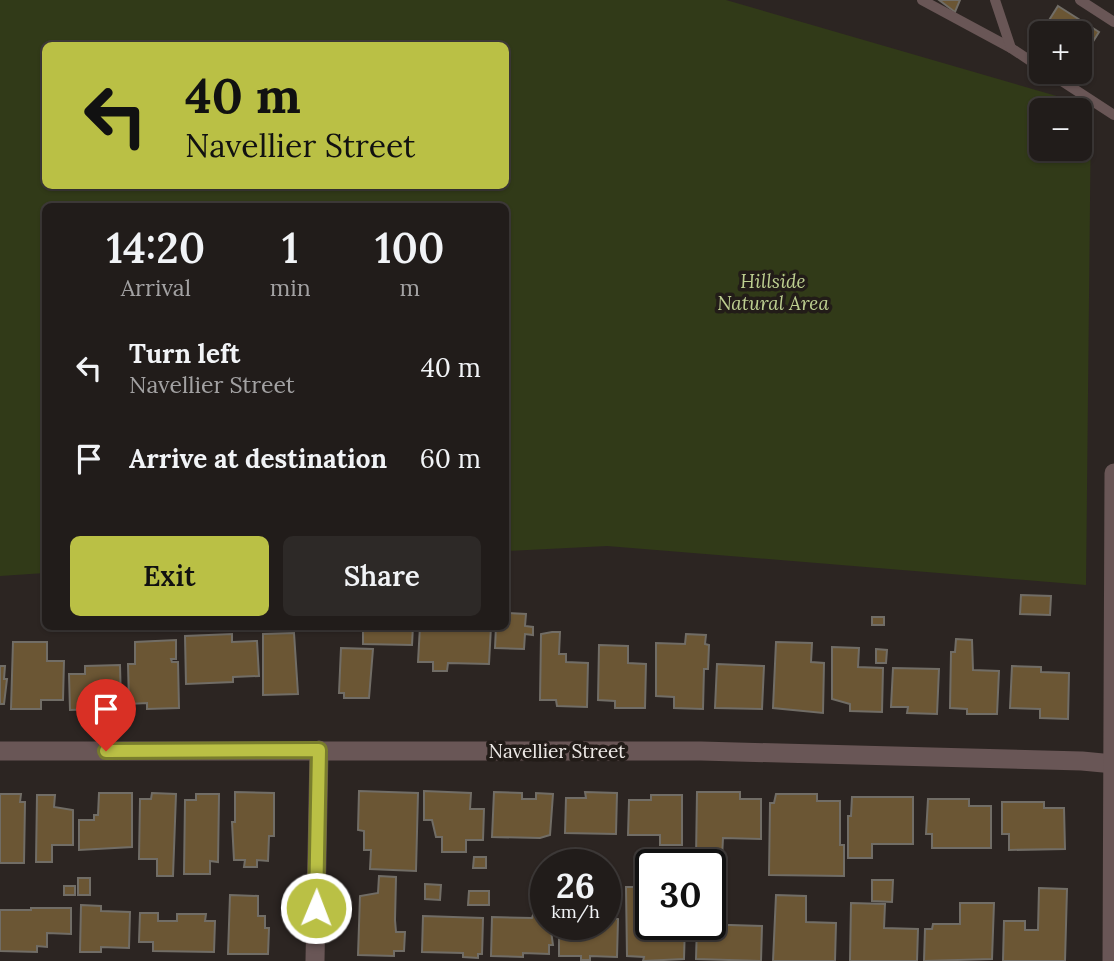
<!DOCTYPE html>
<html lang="en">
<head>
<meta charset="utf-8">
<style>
	body { margin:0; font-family:Lora,serif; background:#2d2927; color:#f1f3f6; height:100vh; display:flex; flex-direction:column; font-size:26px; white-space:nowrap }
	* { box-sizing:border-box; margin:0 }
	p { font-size:23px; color:#a2a1a2 }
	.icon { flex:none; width:38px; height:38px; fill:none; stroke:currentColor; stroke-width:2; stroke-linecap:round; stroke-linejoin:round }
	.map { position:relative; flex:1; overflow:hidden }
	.side { position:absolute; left:42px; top:203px; width:467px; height:427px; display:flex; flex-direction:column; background:#211c1a; border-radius:10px; box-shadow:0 2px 5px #0004,0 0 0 2px #3e3a39 }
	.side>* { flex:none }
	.top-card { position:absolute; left:42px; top:42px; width:467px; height:147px; border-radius:10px; box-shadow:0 2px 5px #0004,0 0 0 2px #3e3a39; background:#bac045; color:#111; overflow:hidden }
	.tools { position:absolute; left:1029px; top:21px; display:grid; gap:14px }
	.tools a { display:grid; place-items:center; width:63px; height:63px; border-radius:10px; background:#211c1a; box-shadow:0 2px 5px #0004,0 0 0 2px #3e3a39; font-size:35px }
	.speed { position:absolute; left:530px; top:849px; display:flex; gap:14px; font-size:35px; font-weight:700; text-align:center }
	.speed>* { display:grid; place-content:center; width:91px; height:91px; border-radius:50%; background:#211c1a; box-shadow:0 2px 5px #0004,0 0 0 2px #3e3a39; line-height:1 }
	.speed small { font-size:18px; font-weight:400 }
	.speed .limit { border:4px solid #111; border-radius:10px; background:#fff; color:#111 }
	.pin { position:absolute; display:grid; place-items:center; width:60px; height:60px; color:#fff; margin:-72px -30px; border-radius:50% 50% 50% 0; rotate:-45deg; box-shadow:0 0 7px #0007 }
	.pin .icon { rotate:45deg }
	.me { position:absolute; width:77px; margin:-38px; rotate:1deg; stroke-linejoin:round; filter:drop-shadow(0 0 5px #0008) }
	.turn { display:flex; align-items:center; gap:24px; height:147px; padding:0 28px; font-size:32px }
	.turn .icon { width:91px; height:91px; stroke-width:2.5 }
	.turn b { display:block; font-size:49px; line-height:60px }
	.eta { display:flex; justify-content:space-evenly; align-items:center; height:119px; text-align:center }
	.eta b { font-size:42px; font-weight:600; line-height:49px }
	.cta { display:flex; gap:14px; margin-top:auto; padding:14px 28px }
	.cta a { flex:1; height:80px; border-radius:10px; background:#bac045; color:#111; font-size:28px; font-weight:600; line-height:80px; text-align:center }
	.cta a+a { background:#2d2927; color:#f1f3f6 }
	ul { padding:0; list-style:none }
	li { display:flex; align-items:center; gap:21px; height:91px; padding:0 28px }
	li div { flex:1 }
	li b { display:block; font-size:26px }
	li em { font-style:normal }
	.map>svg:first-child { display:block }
	.green { fill:#313a18; fill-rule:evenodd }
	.building { fill:#6b5634; stroke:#716d66; stroke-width:2 }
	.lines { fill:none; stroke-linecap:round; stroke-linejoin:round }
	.service { stroke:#695656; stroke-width:10 }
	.minor { stroke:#695656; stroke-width:19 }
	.route-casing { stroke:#797d2d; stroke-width:18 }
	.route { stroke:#bac045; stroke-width:12 }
	.labels { text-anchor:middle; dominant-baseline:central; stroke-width:7; stroke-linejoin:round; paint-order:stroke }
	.park-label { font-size:19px; font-style:italic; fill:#bdcf90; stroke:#221c18 }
	.street-label { font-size:19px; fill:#ede9e6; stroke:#221c18 }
</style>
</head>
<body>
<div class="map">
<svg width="1114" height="961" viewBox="0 0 1114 961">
	<rect width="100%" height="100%" fill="#2c2522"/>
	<path class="green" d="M0 0H726L1091 106 1086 585 607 546 506 551V206H46L45 573 0 576ZM46 46H506V186H46ZM1041 110H1080V149H1041Z"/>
	<g class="building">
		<path d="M939 0H960L955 12Z"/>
		<path d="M1058 6 1099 32 1080 62V33H1041Z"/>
		<path d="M1021 595 1051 596 1050 615 1020 614Z"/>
		<path d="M506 613 526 614 525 626 533 627V635L525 634 524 649 495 648 496 626H506Z"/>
		<rect x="872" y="617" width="12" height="8"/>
		<path d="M363 626H413L412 645 363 644Z"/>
		<path d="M420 626H491L489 664 448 663 447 671H433V662H418Z"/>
		<path d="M552 632H560L559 654H566V662L588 663 587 707 557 706 556 700H540L541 634Z"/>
		<path d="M294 633 298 694 263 695V634Z"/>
		<path d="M232 634V642L257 641 259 676 233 677V682L186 684 185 636Z"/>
		<path d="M686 634 706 635 705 644 709 645 708 669H704L703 709 674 708V697L656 696V643L685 644Z"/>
		<path d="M956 639 972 640 973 670 999 671 997 714H967V709L950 708 951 652H955Z"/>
		<path d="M176 640V659H171L172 662H178L179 708 147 709V703L129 704 128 664H135V642Z"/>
		<path d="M13 642H47V661H64L63 700H41V709H11Z"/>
		<path d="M776 642 812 643 811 662 824 663 823 713 773 708Z"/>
		<path d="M599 645 628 646V663L646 664 645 708H615V701L598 700Z"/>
		<path d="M832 647 859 648 858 667 883 668 882 712 850 711V704L832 699Z"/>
		<path d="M341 648 373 649 369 698H344V693H339Z"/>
		<path d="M876 649 887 650 886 663H876Z"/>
		<path d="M717 664 764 666 762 709 715 708Z"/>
		<path d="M120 665 121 703 102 704V709L70 710 69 674H85V666Z"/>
		<path d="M0 666H5L4 679H7L4 704H0Z"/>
		<path d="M1012 666 1041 667V672L1069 673 1068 719 1040 718V709L1010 708Z"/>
		<path d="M893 668 939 669 937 714 907 713 908 707H891Z"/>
		<path d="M359 791 418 793 416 871 370 869 371 850H364V831L358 830Z"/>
		<path d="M424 791 471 793 470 809H484L483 840H466V852H442V837H436L432 820H424Z"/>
		<path d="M235 792 274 793V836H269L268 861 257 860V867H244L245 860H234L232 822H235Z"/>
		<path d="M494 792 522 793V799H536V793L553 794 550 835 540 838 492 837Z"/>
		<path d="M585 792 617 793 616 834 565 833 566 798H586Z"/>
		<path d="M697 792H740V799H761V839L723 838 722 858H696Z"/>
		<path d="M99 793H132V847L79 850V820H94V815H98Z"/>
		<path d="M152 793 176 794 173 876H157V859H139L140 799H151Z"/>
		<path d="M0 794H21L20 802H25L24 863H0Z"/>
		<path d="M196 794H219L218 862 210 861V874H184L185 800H196Z"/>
		<path d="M776 794H817V801H840V845H844V876L769 875 770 803H774Z"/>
		<path d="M37 795H55L54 807 73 810V845H52V862H36Z"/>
		<path d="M651 795H682V845H660V835H628L629 800H651Z"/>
		<path d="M852 797H913V844H872V858H848V816H851Z"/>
		<path d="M928 799H969V806H991V848H932V834H926Z"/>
		<path d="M1002 802H1044V808H1064L1065 849 1009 850V834H1002Z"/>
		<path d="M474 857H486V868H473Z"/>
		<path d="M379 876 396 877 395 920 396 932H405L404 951H394V956L358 955 360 896 378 893Z"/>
		<rect x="78" y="878" width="12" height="17"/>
		<path d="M872 880H893L892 902 872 901Z"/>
		<path d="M425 884 441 885 440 900 425 899Z"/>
		<rect x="64" y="886" width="11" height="9"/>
		<path d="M626 887H651V924H685L684 959 643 961 644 957 627 956Z"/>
		<path d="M1039 888 1067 889 1065 961H1003L1004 921H1025V930H1038Z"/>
		<path d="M469 891H489V905H468Z"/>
		<path d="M230 895 258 896V916H265V928H269L268 954H228Z"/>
		<path d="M776 895 806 896V922L836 923 835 961H773Z"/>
		<path d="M851 903 885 904 884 928 918 929 917 961H850Z"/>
		<path d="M960 903H994L992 959 924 961 925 929H932L933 924H960Z"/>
		<path d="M81 905 101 906V911L130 912 129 948 101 947V952H80Z"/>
		<path d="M31 908H71V934L47 933V947L37 946V952L0 951V910H31Z"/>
		<path d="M140 913H158V921H177V914H206L205 921H215L214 952 153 951V942H139Z"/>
		<path d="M533 915 546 918V924H550L553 945H549V954L523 953V957L491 956 492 917 532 918Z"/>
		<path d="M423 916 483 918 482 954H478V958L463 957V953L422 952Z"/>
		<path d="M606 917 618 919 617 957 590 956V960H581V956H559V924H606Z"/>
		<path d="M697 924 762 926 761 961 696 959Z"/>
	</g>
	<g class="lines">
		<g class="service">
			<path d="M922 0 1011 48"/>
			<path d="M995 0 1011 48 1041 68"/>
			<path d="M1080 0 1114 22"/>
			<path d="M1048 72 1114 115"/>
		</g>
		<g class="minor">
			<path d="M0 751H701L1082 761 1114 764"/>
			<path d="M315 961 319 750"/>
			<path d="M1112 961 1114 473"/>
		</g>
	</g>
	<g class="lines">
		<defs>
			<path id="route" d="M106 751 319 750 316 908"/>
		</defs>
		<use href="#route" class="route-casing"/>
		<use href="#route" class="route"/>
	</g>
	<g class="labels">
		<g class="park-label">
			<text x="773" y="281">Hillside<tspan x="773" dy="22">Natural Area</tspan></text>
		</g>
		<g class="street-label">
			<text x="557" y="751">Navellier Street</text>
		</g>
	</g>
</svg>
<div class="tools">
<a>+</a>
<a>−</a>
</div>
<div class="speed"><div>26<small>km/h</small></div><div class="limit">30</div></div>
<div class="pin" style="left:106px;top:751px;background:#d93025"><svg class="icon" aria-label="arrive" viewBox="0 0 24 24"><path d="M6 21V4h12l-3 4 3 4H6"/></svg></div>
<svg class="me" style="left:316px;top:908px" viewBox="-20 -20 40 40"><circle r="17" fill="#bac045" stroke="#fff" stroke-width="3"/><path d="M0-11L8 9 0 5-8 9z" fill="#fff"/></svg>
<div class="top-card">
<div class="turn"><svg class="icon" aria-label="left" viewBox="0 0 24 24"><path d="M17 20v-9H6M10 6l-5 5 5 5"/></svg><div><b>40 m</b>Navellier Street</div></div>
</div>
<section class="side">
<div class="eta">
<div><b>14:20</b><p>Arrival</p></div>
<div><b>1</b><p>min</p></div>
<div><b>100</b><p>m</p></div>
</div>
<ul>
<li><svg class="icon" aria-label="left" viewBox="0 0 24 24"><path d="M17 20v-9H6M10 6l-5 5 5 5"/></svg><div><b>Turn left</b><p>Navellier Street</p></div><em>40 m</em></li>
<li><svg class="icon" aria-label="arrive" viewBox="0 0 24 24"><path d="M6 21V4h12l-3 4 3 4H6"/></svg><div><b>Arrive at destination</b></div><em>60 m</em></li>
</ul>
<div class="cta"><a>Exit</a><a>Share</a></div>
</section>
</div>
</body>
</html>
